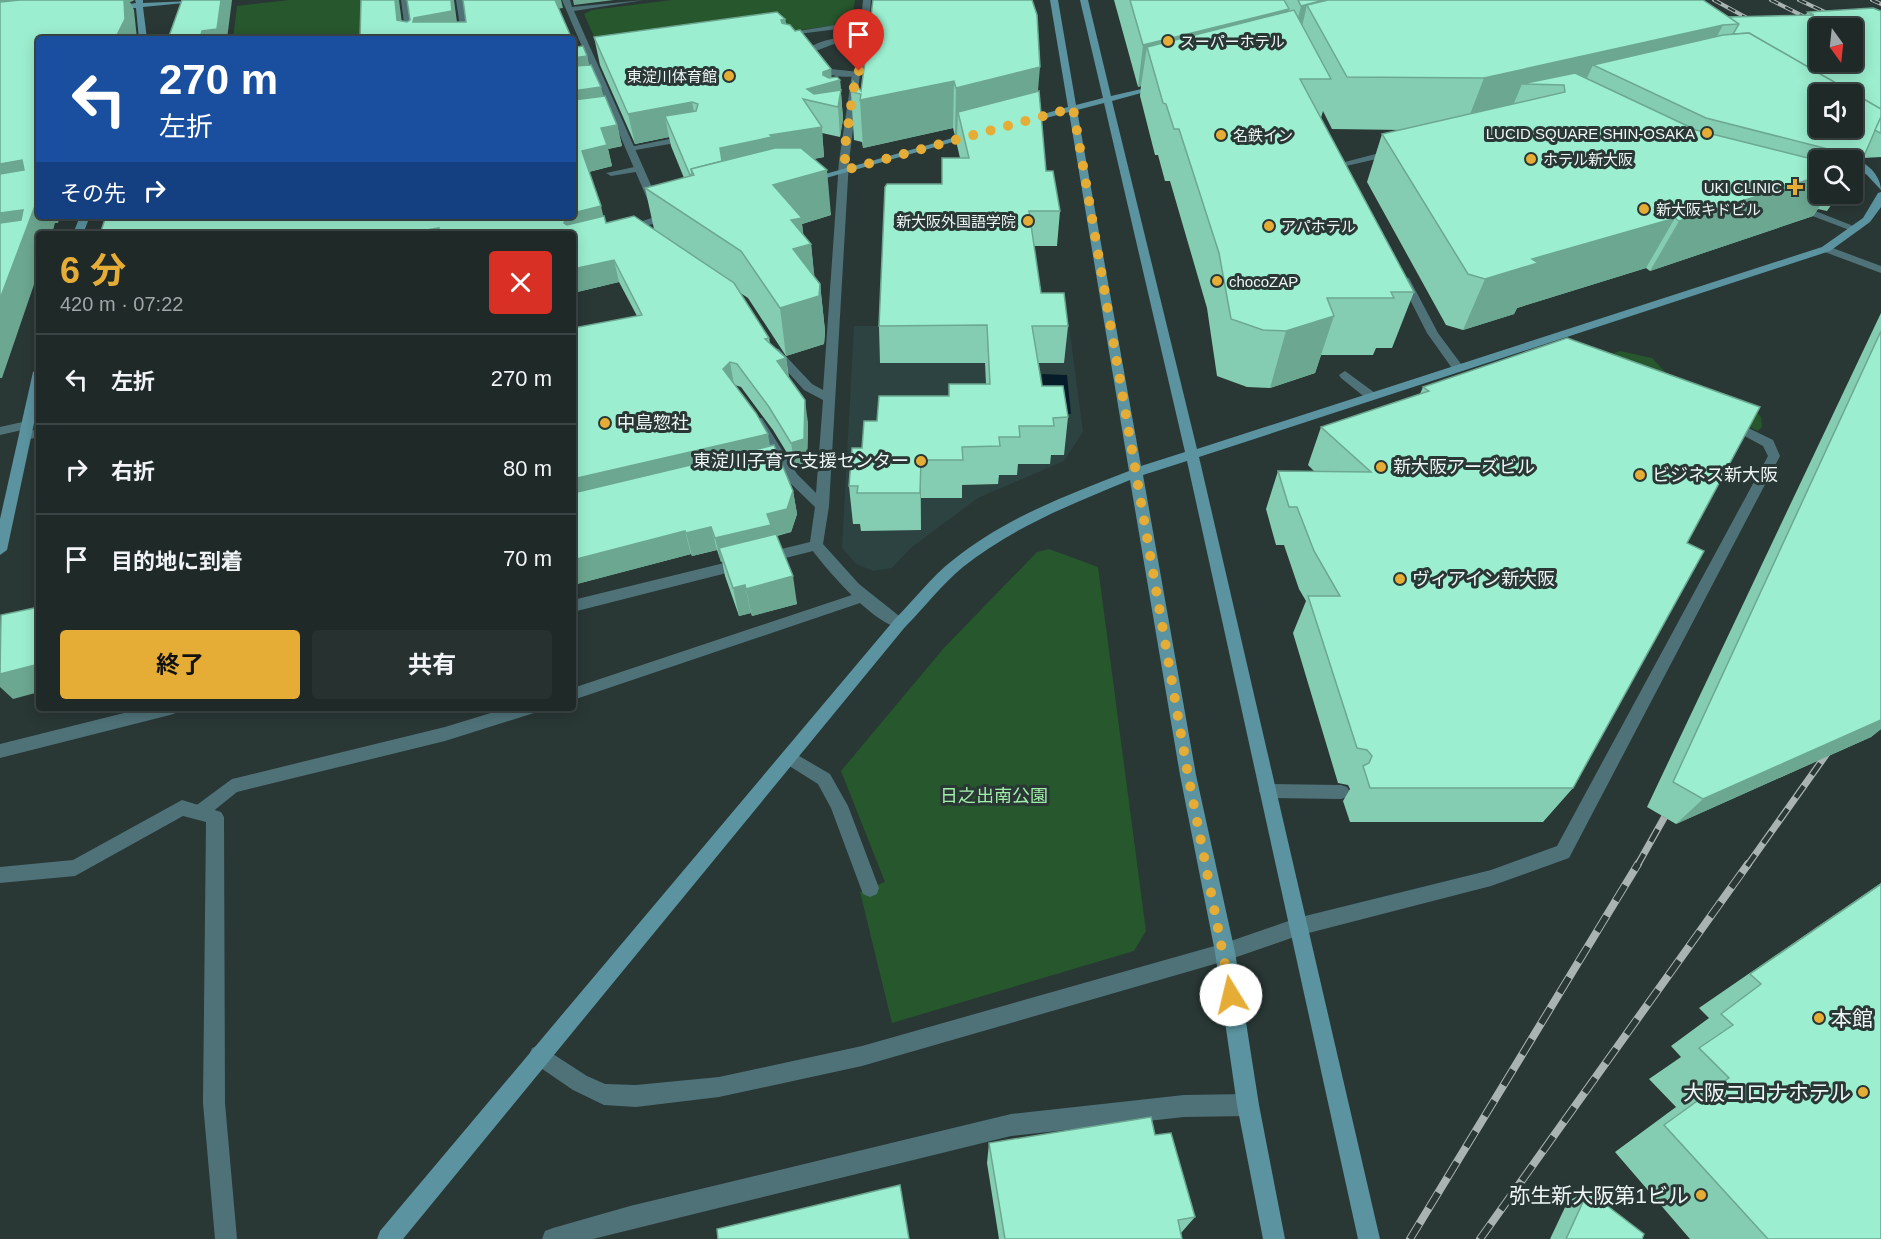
<!DOCTYPE html>
<html lang="ja">
<head>
<meta charset="utf-8">
<style>
	body { margin:0; font-family:Helvetica,"Noto Sans JP",sans-serif; background:#273130; color:#f1f3f6; height:100vh; display:flex; flex-direction:column; font-size:22px; white-space:nowrap }
	* { box-sizing:border-box; margin:0 }
	p { font-size:20px; color:#a1a6a8 }
	.icon { flex:none; width:33px; height:33px; fill:none; stroke:currentColor; stroke-width:2; stroke-linecap:round; stroke-linejoin:round }
	.map { position:relative; flex:1; overflow:hidden }
	.sheet { position:absolute; left:36px; top:231px; width:540px; height:480px; display:flex; flex-direction:column; background:#1f2928; border-radius:6px; box-shadow:0 3px 15px #0003,0 0 0 2px #3c4545 }
	.sheet>* { flex:none }
	.top-card { position:absolute; left:36px; top:36px; width:540px; height:183px; border-radius:6px; box-shadow:0 3px 15px #0003,0 0 0 2px #3c4545; background:#1a4fa0; color:#fff; overflow:hidden }
	.needle { width:39px; rotate:165deg }
	.controls { position:absolute; left:1809px; top:18px; display:grid; gap:12px }
	.controls a { display:grid; place-items:center; width:54px; height:54px; border-radius:6px; background:#1f2928; box-shadow:0 3px 15px #0003,0 0 0 2px #3c4545; font-size:30px }
	.pin { position:absolute; display:grid; place-items:center; width:51px; height:51px; color:#fff; margin:-62px -26px; border-radius:50% 50% 50% 0; rotate:-45deg; box-shadow:0 0 6px #0007 }
	.pin .icon { rotate:45deg }
	.me { position:absolute; width:66px; margin:-33px; rotate:351deg; stroke-linejoin:round; filter:drop-shadow(0 0 4px #0008) }
	.turn { display:flex; align-items:center; gap:21px; height:126px; padding:0 24px; font-size:27px }
	.turn .icon { width:78px; height:78px; stroke-width:2.5 }
	.turn b { display:block; font-size:42px; line-height:51px }
	.then { display:flex; align-items:center; height:57px; padding:0 24px; background:#0003; gap:12px; font-size:22px }
	.round { display:grid; place-items:center; flex:none; width:63px; height:63px; border-radius:6px; background:#273130 }
	.headline { display:flex; align-items:center; justify-content:space-between; height:102px; padding:0 24px }
	h1 { font-size:36px; font-weight:700; line-height:45px; color:#e6ad36 }
	.action { display:flex; gap:12px; margin-top:auto; padding:12px 24px }
	.action a { flex:1; height:69px; border-radius:6px; background:#e6ad36; color:#111; font-size:24px; font-weight:700; line-height:69px; text-align:center }
	.action a+a { background:#273130; color:#f1f3f6 }
	ul { padding:0; list-style:none }
	li { display:flex; align-items:center; gap:18px; height:90px; padding:0 24px; border-top:2px solid #3c4545 }
	li div { flex:1 }
	li b { display:block; font-size:22px }
	li em { font-style:normal }
	.map>svg:first-child { display:block }
	.built { fill:#2d4341 }
	.green { fill:#27572d }
	.water { fill:#061d29 }
	.lines { fill:none; stroke-linecap:round; stroke-linejoin:round }
	.lane { fill:#4f7279; fill-rule:evenodd }
	.street { fill:#4f7279; fill-rule:evenodd }
	.secondary { fill:#5b94a0; fill-rule:evenodd }
	.rail-far2-casing { stroke:#a9b3b2; stroke-width:4 }
	.rail-far1-casing { stroke:#a9b3b2; stroke-width:7 }
	.rail-casing { stroke:#a9b3b2; stroke-width:8 }
	.rail-far2 { stroke:#293735; stroke-width:2; stroke-dasharray:8; stroke-linecap:butt }
	.rail-far1 { stroke:#293735; stroke-width:4.5; stroke-dasharray:14; stroke-linecap:butt }
	.rail { stroke:#293735; stroke-width:6; stroke-dasharray:18; stroke-linecap:butt }
	.wall { fill:#85cdb2 }
	.shaded-wall { fill:#6ca791 }
	.building { fill:#9beecf; stroke:#6ca791; stroke-width:1.5; fill-rule:evenodd }
	.route { stroke:#e6ad36; stroke-width:10; stroke-dasharray:0 18 }
	.poi-dot { fill:#e6ad36; stroke:#293735; stroke-width:2 }
	.labels { text-anchor:middle; dominant-baseline:central; stroke-width:6; stroke-linejoin:round; paint-order:stroke }
	.far-poi-label { font-size:15px; fill:#eef6f6; stroke:#293735; text-anchor:start }
	.poi-label { font-size:18px; fill:#eef6f6; stroke:#293735; text-anchor:start }
	.park-label { font-size:18px; fill:#a1eea8; stroke:#293735 }
	.near-poi-label { font-size:21px; fill:#eef6f6; stroke:#293735; text-anchor:end }
</style>
</head>
<body>
<div class="map">
<svg width="1881" height="1239" viewBox="0 0 1881 1239">
	<rect width="100%" height="100%" fill="#293735"/>
	<path class="built" d="M1069 325 1083 432 1064 461 978 498 912 547 892 568 873 571 856 564 842 548 854 326Z"/>
	<g class="green">
		<path d="M289 0H362L360 39H233L237 6Z"/>
		<path d="M672 0H855L851 23 603 57 584 14 592 10Z"/>
		<path d="M1620 351 1652 358 1667 374 1751 407 1761 417 1762 427 1758 431 1599 358Z"/>
		<path d="M1049 549 1098 567 1146 931 1134 951 892 1023 860 892 885 882 841 771 943 649 1037 552Z"/>
	</g>
	<path class="water" d="M1042 374 1067 375 1071 414H1045Z"/>
	<g class="lines">
		<g class="lane">
			<path d="M863 35 866 39 839 42 813 52 811 55 818 64 831 69 859 72V76C838 79 814 74 803 55 813 38 845 37 863 35Z"/>
			<path d="M689 135 692 136V140L630 151 625 148Z"/>
			<path d="M639 166 644 169 642 171 611 176 606 173Z"/>
			<path d="M1345 371 1375 393V399H1367L1341 378 1339 375Z"/>
			<path d="M861 592 868 597 866 601 573 700V688Z"/>
			<path d="M507 708H536L534 713 445 741 237 792 206 817 200 820 194 817 191 812 194 807 232 779 445 727Z"/>
			<path d="M789 750 830 774 848 806 879 888 877 894 870 897 863 894 831 808 818 784 783 762 781 757 783 752Z"/>
			<path d="M1268 784 1341 785 1347 787 1350 792 1347 797 1341 799 1268 798 1262 796 1259 791 1262 786Z"/>
		</g>
		<g class="street">
			<path d="M401 0H409L414 39H406Z"/>
			<path d="M456 0H464L470 39H462Z"/>
			<path d="M562 0H570L572 7 644 0 574 11 666 219 665 221 625 231 620 228 655 217Z"/>
			<path d="M863 0H871L868 31 863 45 864 66 860 74 849 161 829 506 823 544 859 584 908 623 905 627C882 634 826 569 813 551L573 612V600L810 542 815 507 787 480 752 421 754 418H762L797 474 816 493 823 400 804 390 769 351 775 348 779 349 812 384 823 390 839 161 852 74 856 66 855 45 861 26 783 36 779 34 861 21Z"/>
			<path d="M1395 149 1398 150V154L1342 167 1337 164Z"/>
			<path d="M1794 205H1800L1861 229 1852 231 1794 209Z"/>
			<path d="M1822 247H1830L1881 266V273L1822 251Z"/>
			<path d="M1400 276 1409 278 1438 333 1464 368 1462 371H1454L1427 333 1399 278Z"/>
			<path d="M1730 419 1773 440 1780 456 1569 858 1491 886 1297 936 1225 961 862 1066 719 1097 636 1107 604 1105 573 1090 532 1062 529 1055 532 1048 539 1045 587 1076 605 1084 636 1085 719 1077 862 1046 1225 943 1297 918 1491 870 1557 846 1768 456 1763 446 1726 426V420Z"/>
			<path d="M27 421 31 422V428L0 435V427Z"/>
			<path d="M39 429V437L25 440 19 436 21 433Z"/>
			<path d="M144 708H178L176 713 170 715 0 758V744Z"/>
			<path d="M182 800 221 812 224 817 225 1103 237 1239H215L203 1103 206 822 183 816 75 876 0 883V867L73 860Z"/>
			<path d="M1248 1094 1255 1098 1259 1105 1255 1112 1248 1116 1184 1117 1011 1136 593 1239H542L545 1231 553 1228 630 1206 1011 1114 1184 1095Z"/>
		</g>
		<g class="secondary">
			<path d="M135 0H143V3L215 0 143 7 147 39H139L136 8 113 9 109 7 136 3Z"/>
			<path d="M1050 0H1058L1076 105 1103 98 1080 0H1088L1111 96 1159 85 1163 87 1112 101 1197 449 1822 247 1863 218 1878 193 1881 192V207L1870 222 1830 251 1199 457 1380 1239H1358L1187 461 1143 475 1196 775 1235 952 1259 1105 1285 1239H1263L1237 1105 1215 952 1180 775 1130 480C1072 504 1013 527 963 567 942 584 924 608 905 627L403 1239H377L380 1231 895 619C914 600 932 576 953 560 1005 518 1067 495 1129 471L1069 112 1023 124 1019 121 1068 107ZM1104 103 1185 452 1141 466 1077 110Z"/>
			<path d="M974 132 981 134 812 182 804 180Z"/>
			<path d="M1849 159C1864 158 1881 175 1881 190L1867 175 1852 165V160Z"/>
			<path d="M80 216H90L83 234H73Z"/>
			<path d="M39 368V400L7 550 0 555V519L33 372Z"/>
		</g>
		<defs>
			<g id="rail-far2">
				<path d="M1714 0 1760 25"/>
				<path d="M1771 0 1827 28"/>
				<path d="M1799 0 1838 18"/>
				<path d="M1872 0 1881 4"/>
			</g>
			<g id="rail-far1">
				<path d="M1637 866 1673 802"/>
				<path d="M1747 866 1833 745"/>
			</g>
			<g id="rail">
				<path d="M1410 1239 1638 864"/>
				<path d="M1480 1239 1748 864"/>
			</g>
		</defs>
		<use href="#rail-far2" class="rail-far2-casing"/>
		<use href="#rail-far1" class="rail-far1-casing"/>
		<use href="#rail" class="rail-casing"/>
		<use href="#rail-far2" class="rail-far2"/>
		<use href="#rail-far1" class="rail-far1"/>
		<use href="#rail" class="rail"/>
	</g>
	<g class="wall">
		<path d="M873 0 1038 91 1046 171 1060 211 1057 246H1034L1041 293 1068 326 1064 363H1038L1042 386 1068 417 1064 455H1051L1050 464H1018L1017 475H999L998 484 962 485V498H921V530L861 531 860 524H853L849 486 862 448 877 421 948 396 986 384 985 363H880L879 326 942 184 960 158 957 145V135L955 136 953 128 863 148 862 142 854 140 851 92 861 91Z"/>
		<path d="M1114 0H1703L1729 17 1805 15 1808 12 1881 11V157L1863 158 1852 173V160H1820V194H1839L1827 211 1818 209 1813 216 1650 271 1646 268 1517 308 1514 314 1463 330 1446 325 1367 182 1382 134 1402 130 1332 129 1323 111 1321 118 1414 292 1392 348H1376L1373 355H1321L1315 373 1270 388 1247 387 1217 376 1207 308 1170 181H1165L1158 155H1155L1140 96 1141 86 1138 87Z"/>
		<path d="M785 19 786 24 832 78 840 80 843 119 840 137 822 133 824 157 814 159 831 215 802 224 803 235 811 244 814 276 820 284 825 331 824 344 786 356 748 298 739 292 769 338 770 343 786 358 789 377 808 423 807 462 795 466 773 430 741 387 735 385 770 446 793 491 797 514 791 532 777 536 797 604 752 616 751 613 739 616 725 576 722 561 721 562 717 550 692 556 691 554 573 585V328L637 316 619 282 573 293V216L576 47 587 56 589 65 617 125 622 146 608 149 612 166 589 172 603 216 606 223 654 229 645 188 684 178 671 146 669 137 635 144 600 65 594 37Z"/>
		<path d="M1881 313V729L1871 737 1676 824 1647 807Z"/>
		<path d="M1423 387 1687 543 1573 788 1543 822H1350L1343 801 1350 789 1348 785 1338 783 1293 633 1306 601 1299 589 1284 545H1276L1266 509 1278 471H1314L1308 465 1321 427 1420 394Z"/>
		<path d="M1881 883V1239H1690L1615 1152 1676 1107 1649 1079 1681 1057 1671 1046 1709 1018 1699 1008Z"/>
		<path d="M1155 1135 1195 1217 1181 1233 1182 1239H999L987 1163 989 1143Z"/>
		<path d="M1588 1191 1642 1239H1550L1568 1201Z"/>
	</g>
	<g class="shaded-wall">
		<path d="M0 0H134L133 1 130 2 134 10 137 39H115L0 17Z"/>
		<path d="M221 0H232L227 39H200L202 31Z"/>
		<path d="M395 0H399L404 39 397 20Z"/>
		<path d="M451 0H454L458 30 413 22 414 18Z"/>
		<path d="M554 0H561L563 8 556 9Z"/>
		<path d="M573 0H614L574 5Z"/>
		<path d="M1324 0H1494L1307 5 1298 44 1291 46 1301 6Z"/>
		<path d="M1289 9 1279 49 1147 47 1141 86 1138 87 1143 45Z"/>
		<path d="M785 19 788 46 781 20Z"/>
		<path d="M1723 25 1696 75 1593 65 1575 104 1564 85 1522 84 1507 120 1464 130 1484 78Z"/>
		<path d="M587 56 592 75 573 79V58Z"/>
		<path d="M1040 67 1036 114 958 112 957 135 955 136 956 88Z"/>
		<path d="M831 69 832 82 840 80 843 119 840 137 838 107 808 101 807 89 823 72Z"/>
		<path d="M954 81 953 128 863 148 860 100Z"/>
		<path d="M601 87 606 107 573 112V91Z"/>
		<path d="M692 102 698 132 665 116 669 137 635 144 628 114Z"/>
		<path d="M617 125 622 146 608 149 612 166 588 172 582 151 601 128Z"/>
		<path d="M822 127 824 157 775 165 700 205 720 148 770 135Z"/>
		<path d="M22 160 39 185 0 191V164Z"/>
		<path d="M827 170 831 215 802 224 805 246 811 244 816 291 793 249 773 185Z"/>
		<path d="M1820 176V194H1828L1813 216 1650 271 1679 221Z"/>
		<path d="M38 198H39V216H60L58 223H55L52 234H39V270L2 378H0V213Z"/>
		<path d="M601 206 606 228 573 237 564 223 566 216H573V213Z"/>
		<path d="M1675 218 1646 268 1517 308 1514 314 1463 330 1485 279 1532 259Z"/>
		<path d="M439 228 449 230 451 234H403Z"/>
		<path d="M614 260 619 282 573 293V269Z"/>
		<path d="M820 284 825 331 824 344 786 356 780 308Z"/>
		<path d="M1334 316 1315 373 1270 388 1286 331Z"/>
		<path d="M786 358 789 381 777 361Z"/>
		<path d="M730 362 734 385 723 369Z"/>
		<path d="M805 400 808 423 807 462 795 466 791 443Z"/>
		<path d="M768 434 772 457 573 504V479Z"/>
		<path d="M921 460V530L920 493Z"/>
		<path d="M793 491 797 514 791 532 719 548 722 561 721 562 715 538 767 514Z"/>
		<path d="M711 527 717 550 692 556 686 533Z"/>
		<path d="M685 531 691 554 573 585V560Z"/>
		<path d="M793 576 797 604 752 616 746 589Z"/>
		<path d="M745 585 751 613 739 616 733 588Z"/>
		<path d="M39 664V692L13 699 0 687V674Z"/>
		<path d="M1881 720V729L1871 737 1676 824 1703 799Z"/>
	</g>
	<g class="building">
		<path d="M20 0H124L125 19 115 39H39V198H38L0 299V223L21 220 23 210 0 213V174L24 170 22 160 0 164V2Z"/>
		<path d="M182 0H221L217 29 202 31 200 39H168Z"/>
		<path d="M361 0H395L397 20 407 22 410 20 407 0H451L452 11 414 18 413 22H466L463 0H555L572 39H360Z"/>
		<path d="M873 0H1032L1037 15 1040 67 956 88 954 81 860 100 861 94 851 92 853 81 861 91Z"/>
		<path d="M1130 0H1284L1289 9 1143 45Z"/>
		<path d="M1298 0H1324L1301 6Z"/>
		<path d="M1328 0H1703L1739 24 1723 25 1484 78 1347 77 1307 5Z"/>
		<path d="M1873 8 1881 11V109L1749 33 1733 34 1739 24 1729 17 1814 15 1808 12ZM1820 28H1852V62H1820Z"/>
		<path d="M1294 10 1331 79H1300L1414 292H1391L1394 298H1327L1334 316 1286 331 1263 330 1231 319 1219 253 1179 129H1174L1166 104 1163 103 1147 47Z"/>
		<path d="M777 12 785 19 781 20 782 23 790 25 795 31 800 30 831 69 823 72V75L829 78 837 77 840 80 807 89 814 94 841 90 838 107 803 99 822 127 770 135 772 137 720 148 722 161 691 169 692 174 690 175 665 116 696 111 698 104 692 102 628 114 594 37Z"/>
		<path d="M1749 33 1881 109V117L1863 158 1706 118 1593 65 1723 35ZM1820 94H1852V128H1820Z"/>
		<path d="M573 41 576 47 583 46 587 56 573 58Z"/>
		<path d="M591 65 601 87 573 91V66Z"/>
		<path d="M1575 73 1696 130 1820 161V176L1679 221 1675 218 1532 259 1538 263 1485 279 1468 274 1382 134 1565 92 1564 85 1522 84Z"/>
		<path d="M1039 91 1046 171H1053L1060 211H1029L1041 293H1064L1068 326H1032L1042 386H1063L1068 417 1053 418 1054 426H1019L1020 437H999L1000 446 962 447 963 460H921L920 493H857L858 486H849L852 448H862L864 421H877L879 396H949V384H990L987 325 879 326 885 187 887 184H942V158H969L958 112Z"/>
		<path d="M605 96 617 125 601 128 607 145 582 151 601 206 573 213V100Z"/>
		<path d="M1881 117V133H1880L1875 130Z"/>
		<path d="M775 148H801L827 170 773 185 802 218 791 220 811 244 793 249 820 284 819 296 780 308 741 251 645 188 694 175 691 169Z"/>
		<path d="M106 216H566L564 223 567 225 604 216 606 223 634 216 734 283 769 338 765 339 786 358 777 361 805 400 804 439 791 443 769 407 737 364 730 362 723 369 756 413 768 434 573 479V328L642 315 614 260 573 269V234H450L449 230 439 232V228L403 234H100Z"/>
		<path d="M1881 331V720L1703 799 1673 782Z"/>
		<path d="M1567 338 1760 407 1687 543 1704 551 1573 788H1370L1363 766 1369 763 1372 756 1367 750 1357 748 1308 596H1340L1314 551 1297 507H1289L1278 471 1371 472 1321 427 1429 391 1423 387Z"/>
		<path d="M774 445 793 491 787 509 767 514 771 525 715 538 711 527 686 533 685 531 573 560V493Z"/>
		<path d="M776 534 793 576 746 589 745 585 733 588 719 548Z"/>
		<path d="M39 607V664L0 674 1 615Z"/>
		<path d="M1881 884V1239H1768L1664 1125 1729 1078 1699 1048 1733 1025 1721 1014 1761 984 1750 974Z"/>
		<path d="M1151 1117 1155 1135 1171 1133 1195 1217 1178 1220 1182 1239H1005L989 1143Z"/>
		<path d="M900 1185 909 1239H718L717 1229Z"/>
		<path d="M1588 1191 1644 1234 1642 1239H1566Z"/>
	</g>
	<g class="lines">
		<path class="route" d="M859 71 856 74 845 146V170L1073 108 1188 775 1231 995"/>
	</g>
	<g class="poi-dot">
		<circle cx="1168" cy="41" r="6"/>
		<circle cx="729" cy="76" r="6"/>
		<circle cx="1707" cy="133" r="6"/>
		<circle cx="1221" cy="135" r="6"/>
		<circle cx="1531" cy="159" r="6"/>
		<path d="M1792 178h6v6h6v6h-6v6h-6v-6h-6v-6h6z"/>
		<circle cx="1644" cy="209" r="6"/>
		<circle cx="1028" cy="221" r="6"/>
		<circle cx="1269" cy="226" r="6"/>
		<circle cx="1217" cy="281" r="6"/>
		<circle cx="605" cy="423" r="6"/>
		<circle cx="921" cy="461" r="6"/>
		<circle cx="1381" cy="467" r="6"/>
		<circle cx="1640" cy="475" r="6"/>
		<circle cx="1400" cy="579" r="6"/>
		<circle cx="1819" cy="1018" r="6"/>
		<circle cx="1863" cy="1092" r="6"/>
		<circle cx="1701" cy="1195" r="6"/>
	</g>
	<g class="labels">
		<g class="far-poi-label">
			<text x="1180" y="41">スーパーホテル</text>
			<text x="717" y="76" text-anchor="end">東淀川体育館</text>
			<text x="1695" y="133" text-anchor="end">LUCID SQUARE SHIN-OSAKA</text>
			<text x="1233" y="135">名鉄イン</text>
			<text x="1543" y="159">ホテル新大阪</text>
			<text x="1782" y="187" text-anchor="end">UKI CLINIC</text>
			<text x="1656" y="209">新大阪キドビル</text>
			<text x="1016" y="221" text-anchor="end">新大阪外国語学院</text>
			<text x="1281" y="226">アパホテル</text>
			<text x="1229" y="281">chocoZAP</text>
		</g>
		<g class="poi-label">
			<text x="617" y="423">中島惣社</text>
			<text x="909" y="461" text-anchor="end">東淀川子育て支援センター</text>
			<text x="1393" y="467">新大阪アーズビル</text>
			<text x="1652" y="475">ビジネス新大阪</text>
			<text x="1412" y="579">ヴィアイン新大阪</text>
		</g>
		<g class="park-label">
			<text x="994" y="796">日之出南公園</text>
		</g>
		<g class="near-poi-label">
			<text x="1831" y="1018" text-anchor="start">本館</text>
			<text x="1851" y="1092">大阪コロナホテル</text>
			<text x="1689" y="1195">弥生新大阪第1ビル</text>
		</g>
	</g>
</svg>
<div class="controls">
<a><svg class="needle" viewBox="-14 -14 28 28"><path d="M0-13l5 13h-10z" fill="#e53935"/><path d="M0 13l5-13h-10z" fill="#a1a6a8"/></svg></a>
<a><svg class="icon" aria-label="sound" viewBox="0 0 24 24"><path d="M4 9h4l5-4v14l-5-4H4zM17 9q2 3 0 6"/></svg></a>
<a><svg class="icon" aria-label="search" viewBox="0 0 24 24"><circle cx="10" cy="10" r="6"/><path d="M15 15l6 6"/></svg></a>
</div>
<div class="pin" style="left:859px;top:71px;background:#d93025"><svg class="icon" aria-label="arrive" viewBox="0 0 24 24"><path d="M6 21V4h12l-3 4 3 4H6"/></svg></div>
<svg class="me" style="left:1231px;top:995px" viewBox="-20 -20 40 40"><circle r="19" fill="#fff"/><path d="M0-13L10 11 0 6-10 11z" fill="#e6ad36"/></svg>
<div class="top-card">
<div class="turn"><svg class="icon" aria-label="left" viewBox="0 0 24 24"><path d="M17 20v-9H6M10 6l-5 5 5 5"/></svg><div><b>270 m</b>左折</div></div>
<div class="then">その先<svg class="icon" aria-label="right" viewBox="0 0 24 24"><path d="M7 20v-9h11M14 6l5 5-5 5"/></svg></div>
</div>
<section class="sheet">
<div class="headline"><div><h1>6 分</h1><p>420 m · 07:22</p></div><a class="round" style="background:#d93025;color:#fff"><svg class="icon" aria-label="close" viewBox="0 0 24 24"><path d="M6 6l12 12M18 6L6 18"/></svg></a></div>
<ul>
<li><svg class="icon" aria-label="left" viewBox="0 0 24 24"><path d="M17 20v-9H6M10 6l-5 5 5 5"/></svg><div><b>左折</b></div><em>270 m</em></li>
<li><svg class="icon" aria-label="right" viewBox="0 0 24 24"><path d="M7 20v-9h11M14 6l5 5-5 5"/></svg><div><b>右折</b></div><em>80 m</em></li>
<li><svg class="icon" aria-label="arrive" viewBox="0 0 24 24"><path d="M6 21V4h12l-3 4 3 4H6"/></svg><div><b>目的地に到着</b></div><em>70 m</em></li>
</ul>
<div class="action"><a>終了</a><a>共有</a></div>
</section>
</div>
</body>
</html>
